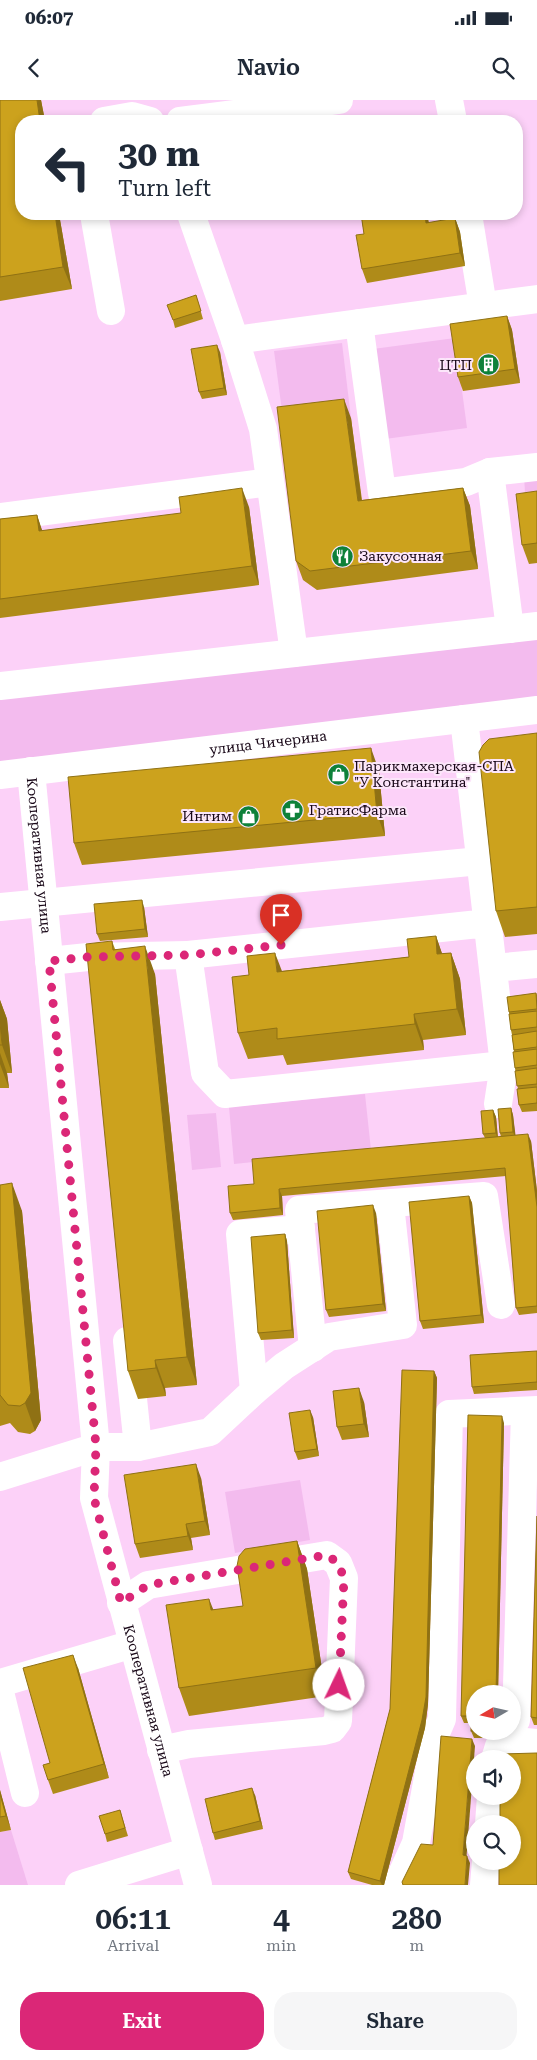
<!DOCTYPE html>
<html lang="en">
<head>
<meta charset="utf-8">
<style>
	body { margin:0; font-family:"Roboto Serif",serif; background:#f6f6f7; color:#1f2937; height:100vh; display:flex; flex-direction:column; font-size:19px; white-space:nowrap }
	* { box-sizing:border-box; margin:0 }
	p { font-size:16px; color:#747a83 }
	.icon { flex:none; width:28px; height:28px; fill:none; stroke:currentColor; stroke-width:2; stroke-linecap:round; stroke-linejoin:round }
	.map { position:relative; height:1785px; overflow:hidden }
	.sheet { display:flex; flex-direction:column; background:#fff; flex:1 }
	.sheet>* { flex:none }
	.hud { position:absolute; left:15px; top:15px; width:508px; height:105px; border-radius:20px; box-shadow:0 2px 8px #0003; background:#fff; color:#1f2937; overflow:hidden }
	.needle { width:32px; rotate:261deg }
	.controls { position:absolute; left:466px; top:1585px; display:grid; gap:10px }
	.controls a { display:grid; place-items:center; width:55px; height:55px; border-radius:50%; background:#fff; box-shadow:0 2px 8px #0003; font-size:25px }
	.pin { position:absolute; display:grid; place-items:center; width:42px; height:42px; color:#fff; margin:-51px -21px; border-radius:50% 50% 50% 0; rotate:-45deg; box-shadow:0 0 5px #0007 }
	.pin .icon { rotate:45deg }
	.me { position:absolute; width:55px; margin:-28px; rotate:3deg; stroke-linejoin:round; filter:drop-shadow(0 0 4px #0008) }
	.turn { display:flex; align-items:center; gap:18px; height:105px; padding:0 20px; font-size:22px }
	.turn .icon { width:65px; height:65px; stroke-width:2.5 }
	.turn b { display:block; font-size:35px; line-height:42px }
	.eta { display:flex; justify-content:space-evenly; align-items:center; height:85px; text-align:center }
	.eta b { font-size:30px; font-weight:600; line-height:35px }
	.action { display:flex; gap:10px; margin-top:auto; padding:10px 20px }
	.action a { flex:1; height:58px; border-radius:20px; background:#db2777; color:#fff; font-size:20px; font-weight:600; line-height:58px; text-align:center }
	.action a+a { background:#f6f6f7; color:#1f2937 }
	.status { display:flex; justify-content:space-between; align-items:center; height:35px; padding:0 25px; background:#fff; direction:ltr }
	.status svg { height:14px; fill:currentColor }
	header { display:flex; justify-content:space-between; align-items:center; height:65px; padding:0 20px; background:#fff; font-size:22px; font-weight:600 }
	.map>svg:first-child { display:block }
	.green { fill:#f3bbee }
	.lines { fill:none; stroke-linecap:round; stroke-linejoin:round }
	.minor { stroke:#fff; stroke-width:28 }
	.wall { fill:#af8b19 }
	.shaded-wall { fill:#8f7114 }
	.building { fill:#cca21d; stroke:#8f7114 }
	.route { stroke:#db2777; stroke-width:9; stroke-dasharray:0 16.2 }
	.labels { text-anchor:middle; dominant-baseline:central; stroke-width:4; stroke-linejoin:round; paint-order:stroke }
	.poi-label { font-size:14px; fill:#180717; stroke:#fce6fa; text-anchor:start }
	.street-label { font-size:14px; fill:#180717; stroke:#fce6fa }
</style>
</head>
<body>
<div class="status"><b>06:07</b><svg viewBox="0 0 49 12"><path d="M0 12V9h3v3zM5 12V6h3v6zM10 12V3h3v9zM15 12V0h3v12zM26 1h20v11H26zM47 4h2v5h-2z"/></svg></div>
<header><svg class="icon" aria-label="back" viewBox="0 0 24 24"><path d="M15 5l-7 7 7 7"/></svg>Navio<svg class="icon" aria-label="search" viewBox="0 0 24 24"><circle cx="10" cy="10" r="6"/><path d="M15 15l6 6"/></svg></header>
<div class="map">
<svg width="537" height="1785" viewBox="0 0 537 1785">
	<rect width="100%" height="100%" fill="#fcd1f8"/>
	<g class="green">
		<path d="M455 238 467 328 385 339 373 249Z"/>
		<path d="M342 243 351 318 284 326 274 251Z"/>
		<path d="M537 374V391L525 393 524 375Z"/>
		<path d="M537 525V613L0 676V586Z"/>
		<path d="M365 994 371 1050 234 1064 229 1007Z"/>
		<path d="M216 1013 221 1067 192 1070 187 1015Z"/>
		<path d="M300 1380 310 1440 235 1453 225 1392Z"/>
		<path d="M11 1730 28 1785H0V1732Z"/>
	</g>
	<g class="lines">
		<g class="minor">
			<path d="M303 0 304 5 339 0"/>
			<path d="M449 0 453 21"/>
			<path d="M104 21 132 16 150 21"/>
			<path d="M180 21 304 5"/>
			<path d="M94 114 111 211"/>
			<path d="M191 114 235 240 263 329 294 553"/>
			<path d="M468 114 483 206"/>
			<path d="M359 223 382 393 466 382 490 372"/>
			<path d="M235 240 537 199"/>
			<path d="M0 417 270 382"/>
			<path d="M510 529 490 372 537 367"/>
			<path d="M0 586 537 526"/>
			<path d="M464 619 504 965 225 994 205 973 188 855 488 823"/>
			<path id="s1" d="M31 671 96 1347 94 1398 198 1785"/>
			<path id="s2" d="M0 675 537 610"/>
			<path d="M0 807 480 761"/>
			<path d="M49 861 88 857 188 855"/>
			<path d="M493 868 537 864"/>
			<path d="M498 1004 504 965"/>
			<path d="M127 1241 138 1347"/>
			<path d="M313 1248 299 1110 484 1096 501 1205"/>
			<path d="M254 1291 284 1266 329 1237 403 1225 390 1104"/>
			<path d="M0 1377 96 1347H138L210 1332 254 1291 240 1134 301 1129"/>
			<path d="M121 1503 148 1485 327 1455 338 1463 344 1478 338 1621 332 1629 324 1631 189 1644 161 1650"/>
			<path d="M0 1583 133 1544"/>
			<path d="M0 1592 25 1693"/>
			<path d="M516 1620 525 1311"/>
			<path d="M495 1659 499 1646 515 1641 537 1643"/>
			<path d="M489 1724 491 1696"/>
			<path d="M79 1785 189 1751"/>
			<path d="M397 1785 416 1743 436 1633 442 1619 449 1314 537 1310"/>
			<path d="M484 1785 486 1761"/>
		</g>
	</g>
	<g class="wall">
		<path d="M0 0H41L45 21 21 114H59L72 189 0 201Z"/>
		<path d="M361 114H427L429 123 455 118 460 132 465 166 367 183 362 169 364 134Z"/>
		<path d="M196 195 203 219 175 228 173 220Z"/>
		<path d="M507 216 512 230 520 283 463 291 458 277Z"/>
		<path d="M220 252 227 295 202 299 199 292Z"/>
		<path d="M351 318 362 400 463 388 470 406 478 469 317 490 303 480 296 461Z"/>
		<path d="M537 391V463L529 464 522 445Z"/>
		<path d="M249 407 259 485 0 518V419L37 415 42 431Z"/>
		<path d="M537 633V834L505 837 496 811Z"/>
		<path d="M379 671 385 736 82 765 74 743Z"/>
		<path d="M144 807 148 837 100 841 97 834Z"/>
		<path d="M436 836 442 854 451 853 460 879 466 935 423 940 424 950 287 965 283 955 248 959 238 933 282 871 409 857Z"/>
		<path d="M112 841 115 849 155 874 197 1285 165 1288 166 1296 138 1299 128 1271Z"/>
		<path d="M536 893 537 895V1011L522 1012 519 1005 518 989 515 968 514 952 512 935 511 930 509 912Z"/>
		<path d="M0 896V900L7 919 12 973H7L9 988H0Z"/>
		<path d="M511 1008 513 1015 515 1035 531 1041 537 1091V1213L519 1215 516 1208 506 1076 282 1096 283 1115 233 1120 230 1113 254 1084 485 1038 483 1034 493 1010 496 1017 498 1037H501L500 1033Z"/>
		<path d="M0 1085 22 1111 41 1320 35 1331 30 1334 18 1332 10 1323 0 1326Z"/>
		<path d="M469 1096 472 1103 484 1223 423 1229 420 1221Z"/>
		<path d="M376 1113 386 1211 329 1217 326 1210Z"/>
		<path d="M285 1134 287 1141 294 1238 261 1240 258 1233Z"/>
		<path d="M537 1251V1290L474 1294 472 1287Z"/>
		<path d="M434 1271 437 1278 428 1604 425 1628 384 1785H372L351 1779 348 1772 390 1609Z"/>
		<path d="M364 1302 369 1337 342 1340 337 1327Z"/>
		<path d="M313 1317 319 1356 298 1360 295 1352Z"/>
		<path d="M504 1323 498 1594H475V1631H489V1638H474L471 1631V1623H464L461 1616Z"/>
		<path d="M201 1378 210 1435 191 1438 193 1450 140 1458 135 1444Z"/>
		<path d="M537 1416V1625H534L531 1617Z"/>
		<path d="M297 1441 307 1469 326 1596 189 1616 179 1588 214 1510 243 1506Z"/>
		<path d="M78 1568 109 1678 53 1694 48 1680 50 1663Z"/>
		<path d="M0 1690 11 1730 0 1732Z"/>
		<path d="M255 1695 263 1729 215 1740 213 1733Z"/>
		<path d="M120 1710 128 1736 107 1742 105 1734Z"/>
	</g>
	<g class="shaded-wall">
		<path d="M37 0H41L45 21H40Z"/>
		<path d="M55 114H59L72 189 63 167Z"/>
		<path d="M425 114H427L431 137 426 123Z"/>
		<path d="M455 118 460 132 465 166 460 153Z"/>
		<path d="M507 216 512 230 520 283 515 269Z"/>
		<path d="M217 245 220 252 227 295 224 288Z"/>
		<path d="M344 299 351 318 364 420 358 401Z"/>
		<path d="M242 388 249 407 259 485 252 466Z"/>
		<path d="M463 388 470 406 478 469 471 451Z"/>
		<path d="M37 415 43 433 39 431Z"/>
		<path d="M371 648 379 671 385 736 377 714Z"/>
		<path d="M142 800 144 807 148 837 145 829Z"/>
		<path d="M436 836 445 862 437 854Z"/>
		<path d="M145 846 155 874 197 1285 187 1257Z"/>
		<path d="M275 853 285 879 277 872Z"/>
		<path d="M451 853 460 879 466 935 457 909Z"/>
		<path d="M0 896V900L7 919 12 973 2 945 0 922Z"/>
		<path d="M414 914 423 940 424 950 415 924Z"/>
		<path d="M0 953 7 973 9 988 0 964Z"/>
		<path d="M511 1008 513 1015 516 1039 513 1032Z"/>
		<path d="M493 1010 496 1017 498 1041 496 1033Z"/>
		<path d="M528 1034 531 1041 537 1091V1107Z"/>
		<path d="M12 1083 22 1111 41 1320 35 1331 25 1303Z"/>
		<path d="M279 1089 282 1096 283 1115 280 1108Z"/>
		<path d="M469 1096 472 1103 484 1223 481 1215Z"/>
		<path d="M373 1105 376 1113 386 1211 383 1204Z"/>
		<path d="M285 1134 287 1141 294 1238 292 1230Z"/>
		<path d="M155 1260 165 1288 166 1296 156 1268Z"/>
		<path d="M434 1271 437 1278 428 1604 425 1628 384 1785H382L380 1781Z"/>
		<path d="M359 1288 364 1302 369 1337 364 1324Z"/>
		<path d="M310 1310 313 1317 319 1356 317 1349Z"/>
		<path d="M502 1316 504 1323 498 1594H496Z"/>
		<path d="M196 1364 201 1378 210 1435 205 1421Z"/>
		<path d="M186 1424 191 1438 193 1450 188 1436Z"/>
		<path d="M297 1441 307 1469 326 1596 316 1568Z"/>
		<path d="M209 1499 220 1526 211 1510Z"/>
		<path d="M73 1555 78 1568 109 1678 104 1664Z"/>
		<path d="M472 1639 475 1646 466 1763 463 1755Z"/>
		<path d="M252 1688 255 1695 263 1729 260 1721Z"/>
		<path d="M0 1690 11 1730 6 1716 0 1694Z"/>
		<path d="M467 1756 470 1763 468 1785H465Z"/>
	</g>
	<g class="building">
		<path d="M0 0H37L40 21H21V114H55L63 167 0 177Z"/>
		<path d="M438 17 439 21H415Z"/>
		<path d="M361 114H425L426 123 455 118 460 153 362 169 356 135 364 134Z"/>
		<path d="M196 195 201 211 173 220 167 205Z"/>
		<path d="M507 216 515 269 458 277 450 224Z"/>
		<path d="M217 245 224 288 199 292 191 249Z"/>
		<path d="M344 299 358 401 463 388 471 451 310 471 296 461 277 307Z"/>
		<path d="M242 388 252 466 0 499V419L37 415 39 431 181 413 179 397Z"/>
		<path d="M537 391V443L522 445 516 394Z"/>
		<path d="M537 633V807L496 811 479 652 483 645 489 639Z"/>
		<path d="M371 648 377 714 74 743 68 677Z"/>
		<path d="M142 800 145 829 97 834 94 804Z"/>
		<path d="M436 836 437 854 451 853 457 909 414 914 415 924 277 939V928L238 933 232 877 249 875 247 856 275 853 277 872 409 857 407 839Z"/>
		<path d="M112 841 113 850 145 846 187 1257 155 1260 156 1268 128 1271 86 844Z"/>
		<path d="M536 893 537 909 509 912 507 897Z"/>
		<path d="M537 911V927L511 930 509 914Z"/>
		<path d="M0 922 2 945H0Z"/>
		<path d="M537 931V947L514 950 512 935Z"/>
		<path d="M537 949V965L515 968 513 952Z"/>
		<path d="M537 968V984L517 986 515 971Z"/>
		<path d="M537 987V1003L519 1005 517 989Z"/>
		<path d="M511 1008 513 1032 500 1033 498 1009Z"/>
		<path d="M493 1010 496 1033 483 1034 481 1011Z"/>
		<path d="M528 1034 537 1107V1206L516 1208 505 1068 279 1089 280 1108 230 1113 228 1086 254 1084 252 1059Z"/>
		<path d="M12 1083 31 1293 25 1303 20 1306 8 1305 0 1295V1085Z"/>
		<path d="M469 1096 481 1215 420 1221 409 1102Z"/>
		<path d="M373 1105 383 1204 326 1210 317 1111Z"/>
		<path d="M285 1134 292 1230 258 1233 251 1137Z"/>
		<path d="M537 1251V1282L472 1287 470 1255Z"/>
		<path d="M402 1270 434 1271 426 1597 422 1620 380 1781 348 1772 390 1609Z"/>
		<path d="M359 1288 364 1324 337 1327 333 1291Z"/>
		<path d="M310 1310 317 1349 295 1352 289 1313Z"/>
		<path d="M468 1315 502 1316 496 1594H475V1616H461Z"/>
		<path d="M196 1364 205 1421 186 1424 188 1436 135 1444 124 1375Z"/>
		<path d="M537 1416V1618L531 1617Z"/>
		<path d="M297 1441 316 1568 179 1588 166 1505 209 1499 211 1510 243 1506 237 1466 239 1456 245 1449Z"/>
		<path d="M73 1555 104 1664 48 1680 43 1665 50 1663 23 1568Z"/>
		<rect x="471" y="1619" width="4" height="12"/>
		<path d="M441 1636 472 1639 463 1755 467 1756 465 1785H403L402 1782 421 1744 433 1745Z"/>
		<path d="M537 1653V1785H499V1761H512V1724H500V1696H512V1659H501V1654Z"/>
		<path d="M252 1688 260 1721 213 1733 205 1699Z"/>
		<path d="M0 1694 6 1716 0 1717Z"/>
		<path d="M120 1710 125 1728 105 1734 99 1716Z"/>
	</g>
	<g class="lines">
		<path class="route" d="M281 845 188 855 88 857 49 861 96 1346 94 1398 121 1503 148 1485 327 1455 338 1463 344 1478 339 1585"/>
	</g>
	<defs>
		<symbol id="building-disc" viewBox="-11 -11 22 22"><circle r="9.5" fill="#0e8139" stroke="#fce6fa"/><path d="M-4-6H4V6H1V3H-1V6H-4ZM-2.5-4.3h1.7v1.8h-1.7ZM.8-4.3h1.7v1.8H.8ZM-2.5-1h1.7V.8h-1.7ZM.8-1h1.7V.8H.8Z" fill="#fff"/></symbol>
		<symbol id="restaurant-disc" viewBox="-11 -11 22 22"><circle r="9.5" fill="#0e8139" stroke="#fce6fa"/><path d="M-5-6h1v4h1v-4h1v4h1v-4h1v5L-1.5 .5V6h-2V.5L-5-1ZM5-6V6H3V1.5H1.5Q1.5-4 5-6Z" fill="#fff"/></symbol>
		<symbol id="shop-disc" viewBox="-11 -11 22 22"><circle r="9.5" fill="#0e8139" stroke="#fce6fa"/><path d="M-5-2.5h2.3a2.7 3.5 0 0 1 5.4 0H5L5.5 6h-11ZM-1.5-2.5h3a1.5 2.3 0 0 0-3 0Z" fill="#fff"/></symbol>
		<symbol id="pharmacy-disc" viewBox="-11 -11 22 22"><circle r="9.5" fill="#0e8139" stroke="#fce6fa"/><path d="M-2-6h4v4h4v4h-4v4h-4v-4h-4v-4h4Z" fill="#fff"/></symbol>
	</defs>
	<g fill-rule="evenodd">
		<use href="#building-disc" x="476" y="252" width="25" height="25"/>
		<use href="#restaurant-disc" x="330" y="444" width="25" height="25"/>
		<use href="#shop-disc" x="326" y="662" width="25" height="25"/>
		<use href="#pharmacy-disc" x="280" y="698" width="25" height="25"/>
		<use href="#shop-disc" x="236" y="704" width="25" height="25"/>
	</g>
	<g class="labels">
		<g class="poi-label">
			<text x="472" y="265" text-anchor="end">ЦТП</text>
			<text x="359" y="456">Закусочная</text>
			<text x="354" y="666">Парикмахерская-СПА<tspan x="354" dy="16">"У Константина"</tspan></text>
			<text x="309" y="710">ГратисФарма</text>
			<text x="232" y="716" text-anchor="end">Интим</text>
		</g>
		<g class="street-label">
			<text stroke="none"><textPath href="#s2" startOffset="270">улица Чичерина</textPath></text>
			<text stroke="none"><textPath href="#s1" startOffset="85">Кооперативная улица</textPath></text>
			<text stroke="none"><textPath href="#s1" startOffset="940">Кооперативная улица</textPath></text>
		</g>
	</g>
</svg>
<div class="controls">
<a><svg class="needle" viewBox="-14 -14 28 28"><path d="M0-13l5 13h-10z" fill="#e53935"/><path d="M0 13l5-13h-10z" fill="#747a83"/></svg></a>
<a><svg class="icon" aria-label="sound" viewBox="0 0 24 24"><path d="M4 9h4l5-4v14l-5-4H4zM17 9q2 3 0 6"/></svg></a>
<a><svg class="icon" aria-label="search" viewBox="0 0 24 24"><circle cx="10" cy="10" r="6"/><path d="M15 15l6 6"/></svg></a>
</div>
<div class="pin" style="left:281px;top:845px;background:#d93025"><svg class="icon" aria-label="arrive" viewBox="0 0 24 24"><path d="M6 21V4h12l-3 4 3 4H6"/></svg></div>
<svg class="me" style="left:339px;top:1585px" viewBox="-20 -20 40 40"><circle r="19" fill="#fff"/><path d="M0-13L10 11 0 6-10 11z" fill="#db2777"/></svg>
<div class="hud">
<div class="turn"><svg class="icon" aria-label="left" viewBox="0 0 24 24"><path d="M17 20v-9H6M10 6l-5 5 5 5"/></svg><div><b>30 m</b>Turn left</div></div>
</div>
</div>
<section class="sheet">
<div class="eta">
<div><b>06:11</b><p>Arrival</p></div>
<div><b>4</b><p>min</p></div>
<div><b>280</b><p>m</p></div>
</div>
<div class="action"><a>Exit</a><a>Share</a></div>
</section>
</body>
</html>
